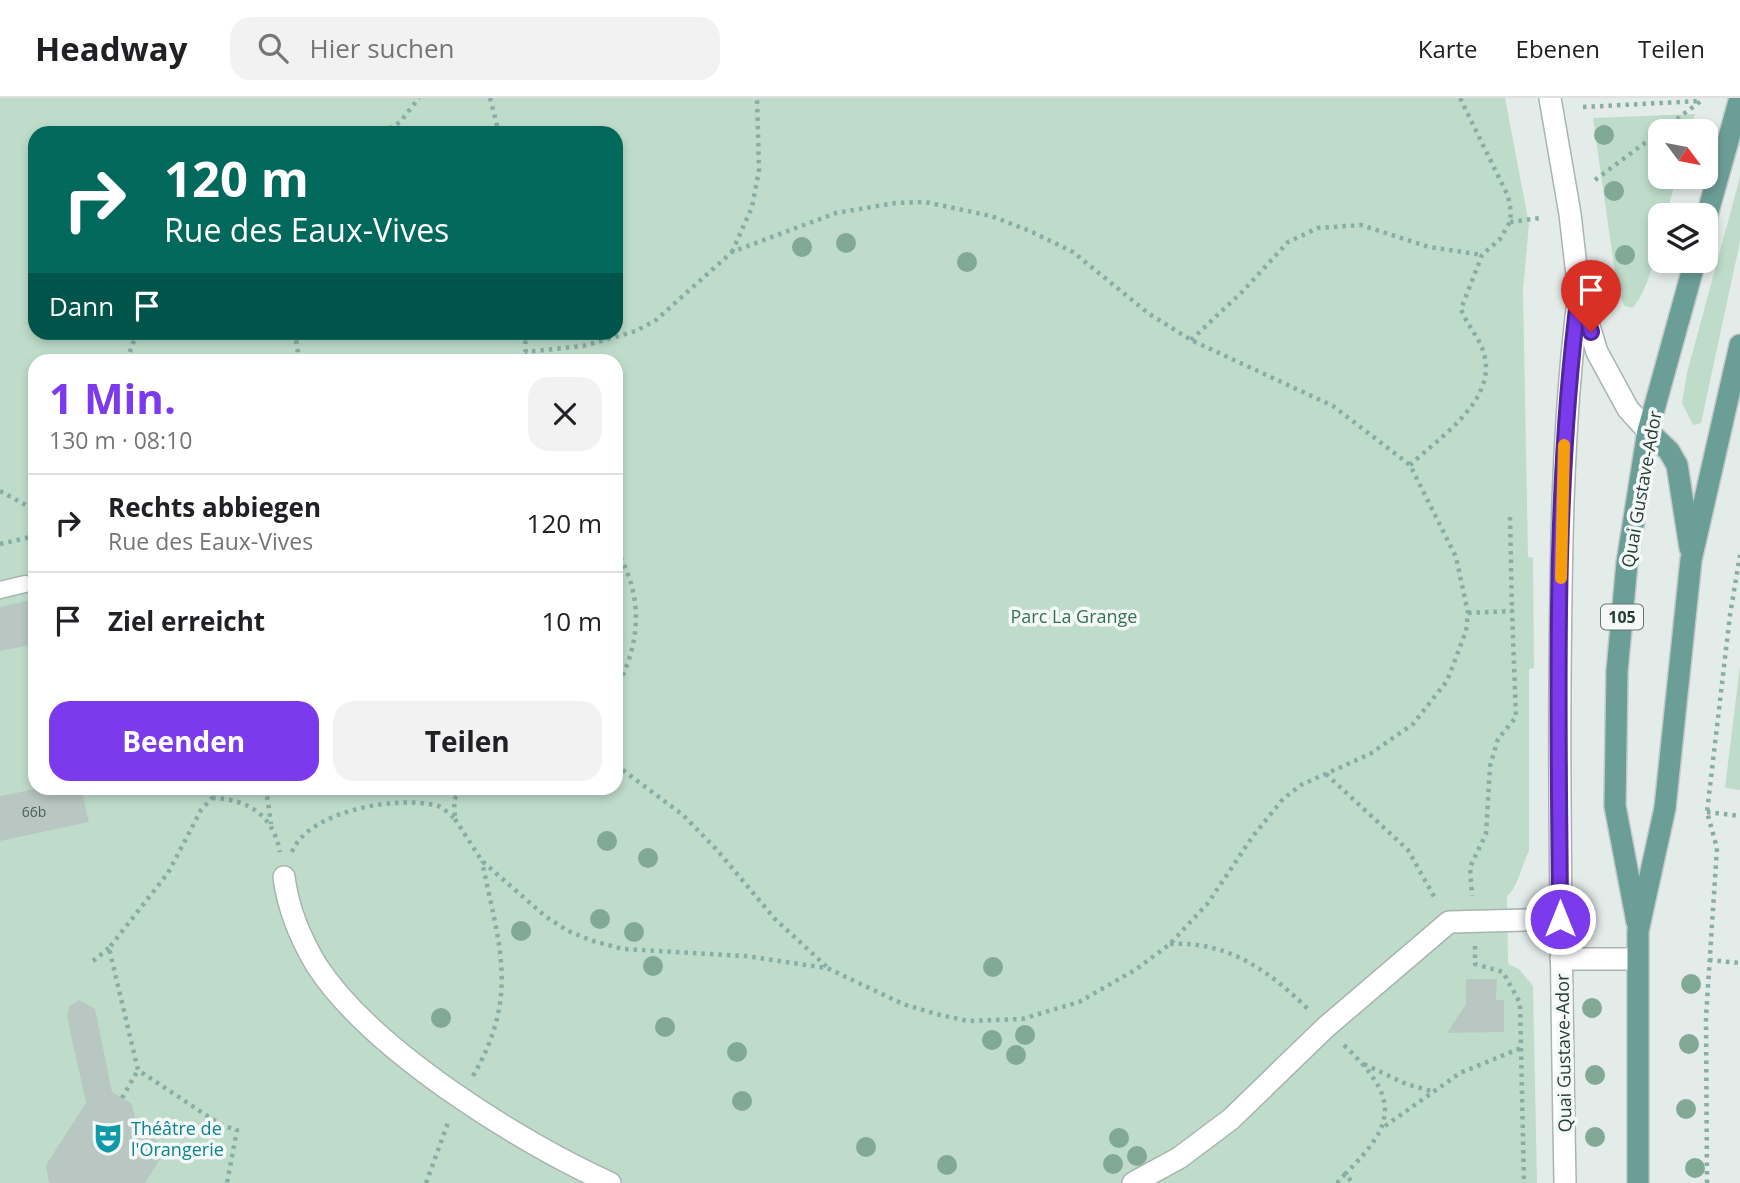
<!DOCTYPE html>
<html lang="de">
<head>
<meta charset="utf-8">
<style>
	body { margin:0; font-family:"Open Sans",sans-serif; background:#f2f2f2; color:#202124; height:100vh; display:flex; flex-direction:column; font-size:26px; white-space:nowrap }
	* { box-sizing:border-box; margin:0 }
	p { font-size:23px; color:#757577 }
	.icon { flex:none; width:38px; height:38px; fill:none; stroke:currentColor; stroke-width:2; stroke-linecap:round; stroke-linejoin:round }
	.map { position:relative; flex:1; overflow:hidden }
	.sheet { position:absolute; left:28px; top:256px; width:595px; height:441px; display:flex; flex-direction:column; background:#fff; border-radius:21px; box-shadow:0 4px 10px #0003 }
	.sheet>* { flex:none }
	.top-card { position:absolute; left:28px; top:28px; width:595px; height:214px; border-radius:21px; box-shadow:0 4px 10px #0003; background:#00695c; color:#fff; overflow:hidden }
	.needle { width:46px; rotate:122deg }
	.fabs { position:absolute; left:1648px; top:21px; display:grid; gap:14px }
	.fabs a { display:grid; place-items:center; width:70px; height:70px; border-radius:14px; background:#fff; box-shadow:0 4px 10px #0003; font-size:35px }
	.pin { position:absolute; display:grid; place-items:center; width:60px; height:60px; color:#fff; margin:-72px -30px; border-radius:50% 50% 50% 0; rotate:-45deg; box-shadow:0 0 7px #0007 }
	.pin .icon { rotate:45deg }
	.me { position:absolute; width:77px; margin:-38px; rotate:0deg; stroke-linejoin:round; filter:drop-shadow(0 0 5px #0008) }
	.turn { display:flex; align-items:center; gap:24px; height:147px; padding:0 21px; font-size:32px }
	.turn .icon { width:91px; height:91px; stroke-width:2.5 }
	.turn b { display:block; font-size:49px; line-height:60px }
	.then { display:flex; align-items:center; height:66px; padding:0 21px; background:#0003; gap:14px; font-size:26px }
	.round { display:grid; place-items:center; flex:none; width:74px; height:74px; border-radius:21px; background:#f2f2f2 }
	.headline { display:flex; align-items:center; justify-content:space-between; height:119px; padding:0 21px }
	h1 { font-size:42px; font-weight:700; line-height:52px; color:#7c3aed }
	.primary-button { display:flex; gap:14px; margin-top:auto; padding:14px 21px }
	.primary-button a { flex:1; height:80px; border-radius:21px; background:#7c3aed; color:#fff; font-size:28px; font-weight:700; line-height:80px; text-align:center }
	.primary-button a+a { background:#f2f2f2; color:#202124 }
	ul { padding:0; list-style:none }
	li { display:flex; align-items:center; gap:21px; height:98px; padding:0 21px; border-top:2px solid #e0e0e0 }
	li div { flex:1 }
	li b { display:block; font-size:26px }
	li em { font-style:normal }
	header { display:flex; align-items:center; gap:42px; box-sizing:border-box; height:98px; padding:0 35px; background:#fff; border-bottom:2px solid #e0e0e0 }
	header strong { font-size:33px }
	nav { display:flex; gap:38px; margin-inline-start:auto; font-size:24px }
	.search { width:490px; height:63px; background:#f2f2f2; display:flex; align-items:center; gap:18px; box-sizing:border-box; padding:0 24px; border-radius:21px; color:#757577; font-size:26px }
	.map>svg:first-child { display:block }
	.green { fill:#bfdcca; fill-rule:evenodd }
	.building { fill:#b9c7c3 }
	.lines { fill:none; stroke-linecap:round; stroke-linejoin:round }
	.service-casing { stroke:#a7b4b1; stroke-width:19 }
	.pedestrian-casing { stroke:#a7b4b1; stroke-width:24 }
	.minor-casing { stroke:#a7b4b1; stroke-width:24 }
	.tertiary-casing { stroke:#a7b4b1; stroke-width:24 }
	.primary-casing { stroke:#c2c9c8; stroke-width:24 }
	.path { stroke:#87aea6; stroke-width:4.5; stroke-dasharray:3.5 5; stroke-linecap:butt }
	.service { stroke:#fff; stroke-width:16 }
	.pedestrian { stroke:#fff; stroke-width:21 }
	.minor { stroke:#fff; stroke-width:21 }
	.tertiary { stroke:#fff; stroke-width:21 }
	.primary { stroke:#6c9e98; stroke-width:21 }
	.tree { fill:#82a896 }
	.route-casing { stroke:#51269a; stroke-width:18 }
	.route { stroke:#7c3aed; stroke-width:12 }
	.slow { stroke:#f59e0b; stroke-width:12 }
	.labels { text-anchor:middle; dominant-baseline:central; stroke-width:7; stroke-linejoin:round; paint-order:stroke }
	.number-label { font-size:14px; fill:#4a605c }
	.shield { fill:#f4f9f7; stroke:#637572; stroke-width:2 }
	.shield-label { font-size:16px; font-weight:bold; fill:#253d39 }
	.street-label { font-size:18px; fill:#253d39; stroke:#f4f9f7 }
	.park-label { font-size:18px; fill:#327152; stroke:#f4f9f7 }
	.culture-label { font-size:18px; fill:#0d838f; stroke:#f4f9f7; text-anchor:start }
</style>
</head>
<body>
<header>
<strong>Headway</strong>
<div class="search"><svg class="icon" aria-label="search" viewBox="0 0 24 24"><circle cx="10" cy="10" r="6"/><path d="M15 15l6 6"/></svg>Hier suchen</div>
<nav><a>Karte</a><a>Ebenen</a><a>Teilen</a></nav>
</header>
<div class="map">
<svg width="1740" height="1085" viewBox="0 0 1740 1085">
	<rect width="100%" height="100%" fill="#e4ecea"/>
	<g class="green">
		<path d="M0 0H1505L1529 126 1523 192 1528 459 1533 460 1534 570 1529 571V753C1522 766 1518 790 1507 798L1508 866 1519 871 1533 888 1537 1085H0ZM35 35H616V234H35ZM35 262H616V690H35Z"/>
		<path d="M1695 16 1690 33H1661V79H1677L1666 117H1661C1661 141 1649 194 1632 210L1625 208 1618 196 1593 20Z"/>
		<path d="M1740 79V144L1701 325 1693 327 1682 305 1687 275Z"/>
		<path d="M1740 567V692L1725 690Z"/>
	</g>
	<g class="building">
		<path d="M35 501V546L0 553V509Z"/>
		<path d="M41 690H81L89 724 0 743V698Z"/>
		<path d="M1466 881H1497L1496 902H1504V934L1447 935 1466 906Z"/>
		<path d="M79 902 95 911 112 994 132 1006 137 1030 167 1050 145 1085H49L46 1067 86 1005 67 918 69 909Z"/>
	</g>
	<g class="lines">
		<defs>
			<path id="service" d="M0 492 25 486"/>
			<g id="pedestrian">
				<path d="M284 779C288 810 300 840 317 868 372 952 519 1044 610 1085"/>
				<path d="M1133 1085 1179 1060 1231 1021 1326 929 1449 824 1560 821"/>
			</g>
			<g id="minor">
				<path d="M1561 861H1637"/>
				<path d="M1565 1085C1562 919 1559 753 1560 587 1561 455 1562 326 1579 195"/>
			</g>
			<path id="tertiary" d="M1550 0 1570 116 1579 195 1597 254 1628 311 1648 333"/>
			<g id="primary">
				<path d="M1706 121 1740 0"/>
				<path d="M1648 333 1669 353 1677 367 1690 450"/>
				<path d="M1637 824 1615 708 1617 573 1627 465 1648 333 1695 163"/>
				<path d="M1638 1085V833L1665 710 1691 462 1740 247"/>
			</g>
		</defs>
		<use href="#service" class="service-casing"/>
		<use href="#pedestrian" class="pedestrian-casing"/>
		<use href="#minor" class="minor-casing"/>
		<use href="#tertiary" class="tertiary-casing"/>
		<use href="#primary" class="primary-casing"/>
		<g class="path">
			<path d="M490 0 499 35"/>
			<path d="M1583 9 1700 3"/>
			<path d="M382 35 400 24 419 0"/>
			<path d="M1595 82 1701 3"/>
			<path d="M1510 124 1540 120"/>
			<path d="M732 154 752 109 759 72 757 0"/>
			<path d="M295 234 299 262"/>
			<path d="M525 234 526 262"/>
			<path d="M1191 242 1242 194 1288 144 1318 130 1361 127 1429 149 1482 157"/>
			<path d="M127 262 137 234"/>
			<path d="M1410 367C1439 340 1494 304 1485 260 1482 242 1467 228 1461 211L1482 157 1500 141 1510 124 1511 114 1508 98 1460 0"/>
			<path d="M0 393 35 412"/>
			<path d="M1510 419 1512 513"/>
			<path d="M0 446 35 438"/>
			<path d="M616 452C644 498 641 545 616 591"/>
			<path d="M1468 515 1512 513 1516 619 1498 641 1490 668 1486 736 1470 769 1472 798"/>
			<path d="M616 667 683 717 717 752 775 821 827 869"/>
			<path d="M1326 676 1408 752 1436 802"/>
			<path d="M210 690 212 700 201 712 168 775 109 850 138 972 221 1027 237 1032 227 1085"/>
			<path d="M266 690 271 726"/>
			<path d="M212 700C248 701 273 717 280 754"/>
			<path d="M1707 714 1740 718"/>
			<path d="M455 721 482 763 545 818 568 833 593 843 623 851 745 858 827 870 903 906 936 916 968 923 1022 921 1079 904 1135 872 1170 846 1208 805 1253 738 1283 701 1301 687 1370 656 1413 626 1447 583 1466 533 1468 515 1456 459 1410 367 1333 308 1191 242 1148 215 1073 154 1030 133 991 118 925 104 895 105 836 115 732 154 656 222 636 233 583 248 525 254"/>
			<path d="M292 754C308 712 400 697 438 708 444 710 450 717 455 721L454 702 461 690"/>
			<path d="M1170 846C1228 843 1268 872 1308 911"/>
			<path d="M1475 848V866L1503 874 1520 905 1524 1085"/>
			<path d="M1709 862 1740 865"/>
			<path d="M93 863 109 850"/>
			<path d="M1344 947C1399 1000 1398 1024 1345 1076L1353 1085"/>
			<path d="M1364 966 1406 986 1431 993"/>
			<path d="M473 978C520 897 499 848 482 763"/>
			<path d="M122 1000 138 972"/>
			<path d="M1385 1028 1460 975 1521 950"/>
			<path d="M426 1085 449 1022"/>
			<path d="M1337 1085 1345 1076"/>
			<path d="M1707 1085 1706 919 1717 750 1707 714 1730 517 1740 457"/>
		</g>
		<use href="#service" class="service"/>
		<use href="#pedestrian" class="pedestrian"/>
		<use href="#minor" class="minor"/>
		<use href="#tertiary" class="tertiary"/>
		<use href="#primary" class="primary"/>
	</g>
	<g class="tree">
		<circle cx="1604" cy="37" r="10"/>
		<circle cx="1614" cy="93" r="10"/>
		<circle cx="846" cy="145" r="10"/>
		<circle cx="802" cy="149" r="10"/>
		<circle cx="1625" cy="157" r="10"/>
		<circle cx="967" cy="164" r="10"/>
		<circle cx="607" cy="743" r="10"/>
		<circle cx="648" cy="760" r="10"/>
		<circle cx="600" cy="821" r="10"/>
		<circle cx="521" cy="833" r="10"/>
		<circle cx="634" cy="834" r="10"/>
		<circle cx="653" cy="868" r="10"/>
		<circle cx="993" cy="869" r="10"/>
		<circle cx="1691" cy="886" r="10"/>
		<circle cx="1592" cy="910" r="10"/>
		<circle cx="441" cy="920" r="10"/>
		<circle cx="665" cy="929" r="10"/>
		<circle cx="1025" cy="937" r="10"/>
		<circle cx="992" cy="942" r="10"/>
		<circle cx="1689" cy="946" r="10"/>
		<circle cx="737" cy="954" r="10"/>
		<circle cx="1016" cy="957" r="10"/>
		<circle cx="1595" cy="977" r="10"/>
		<circle cx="742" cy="1003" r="10"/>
		<circle cx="1686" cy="1011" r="10"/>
		<circle cx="1595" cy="1039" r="10"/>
		<circle cx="1119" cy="1040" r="10"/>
		<circle cx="866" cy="1049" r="10"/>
		<circle cx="1137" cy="1058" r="10"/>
		<circle cx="1113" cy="1066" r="10"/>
		<circle cx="947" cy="1067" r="10"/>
		<circle cx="1695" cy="1070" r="10"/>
	</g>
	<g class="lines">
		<defs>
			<path id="route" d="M1560 821C1559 613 1552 402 1579 195L1591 234"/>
		</defs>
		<use href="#route" class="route-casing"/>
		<use href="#route" class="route"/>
		<path class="slow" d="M1561 480 1564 347"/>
	</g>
	<defs>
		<symbol id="theatre-bare" viewBox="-9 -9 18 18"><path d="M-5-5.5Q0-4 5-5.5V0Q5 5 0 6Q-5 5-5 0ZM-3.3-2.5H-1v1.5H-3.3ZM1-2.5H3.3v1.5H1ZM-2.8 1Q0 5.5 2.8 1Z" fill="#0f9aa8" stroke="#f4f9f7" stroke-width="2.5" paint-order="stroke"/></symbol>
	</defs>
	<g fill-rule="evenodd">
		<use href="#theatre-bare" x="86" y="1018" width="44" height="44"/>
	</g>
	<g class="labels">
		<g class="number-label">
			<text x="34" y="713">66b</text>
		</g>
		<rect class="shield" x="1601" y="506.5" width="42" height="25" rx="5"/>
		<g class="shield-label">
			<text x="1622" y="519">105</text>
		</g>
		<g class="street-label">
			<text transform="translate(1641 391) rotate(-80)">Quai Gustave-Ador</text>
			<text transform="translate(1563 955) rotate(-91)">Quai Gustave-Ador</text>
		</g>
		<g class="park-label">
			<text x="1074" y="518">Parc La Grange</text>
		</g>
		<g class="culture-label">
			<text x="131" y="1030">Théâtre de<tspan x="131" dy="21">l'Orangerie</tspan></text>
		</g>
	</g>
</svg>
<div class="fabs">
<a><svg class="needle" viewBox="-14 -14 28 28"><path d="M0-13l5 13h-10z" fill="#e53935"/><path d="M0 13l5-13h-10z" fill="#757577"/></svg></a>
<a><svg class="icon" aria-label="layers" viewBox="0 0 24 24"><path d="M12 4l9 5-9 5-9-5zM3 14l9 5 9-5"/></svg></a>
</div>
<div class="pin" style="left:1591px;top:234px;background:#d93025"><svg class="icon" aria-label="arrive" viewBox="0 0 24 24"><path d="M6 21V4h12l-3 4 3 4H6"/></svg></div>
<svg class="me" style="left:1560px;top:821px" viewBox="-20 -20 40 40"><circle r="17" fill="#7c3aed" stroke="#fff" stroke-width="3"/><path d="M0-11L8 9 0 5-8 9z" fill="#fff"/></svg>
<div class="top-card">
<div class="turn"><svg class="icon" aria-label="right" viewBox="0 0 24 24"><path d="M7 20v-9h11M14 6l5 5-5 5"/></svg><div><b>120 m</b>Rue des Eaux-Vives</div></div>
<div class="then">Dann<svg class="icon" aria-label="arrive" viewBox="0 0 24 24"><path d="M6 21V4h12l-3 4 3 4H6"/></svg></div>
</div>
<section class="sheet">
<div class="headline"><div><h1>1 Min.</h1><p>130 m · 08:10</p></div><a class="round"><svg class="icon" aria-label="close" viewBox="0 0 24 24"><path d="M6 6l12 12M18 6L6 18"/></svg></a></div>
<ul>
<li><svg class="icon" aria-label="right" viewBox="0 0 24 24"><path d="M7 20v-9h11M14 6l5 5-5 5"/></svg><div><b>Rechts abbiegen</b><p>Rue des Eaux-Vives</p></div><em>120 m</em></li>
<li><svg class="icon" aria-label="arrive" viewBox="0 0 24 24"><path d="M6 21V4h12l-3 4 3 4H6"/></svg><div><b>Ziel erreicht</b></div><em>10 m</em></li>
</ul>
<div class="primary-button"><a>Beenden</a><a>Teilen</a></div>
</section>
</div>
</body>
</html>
